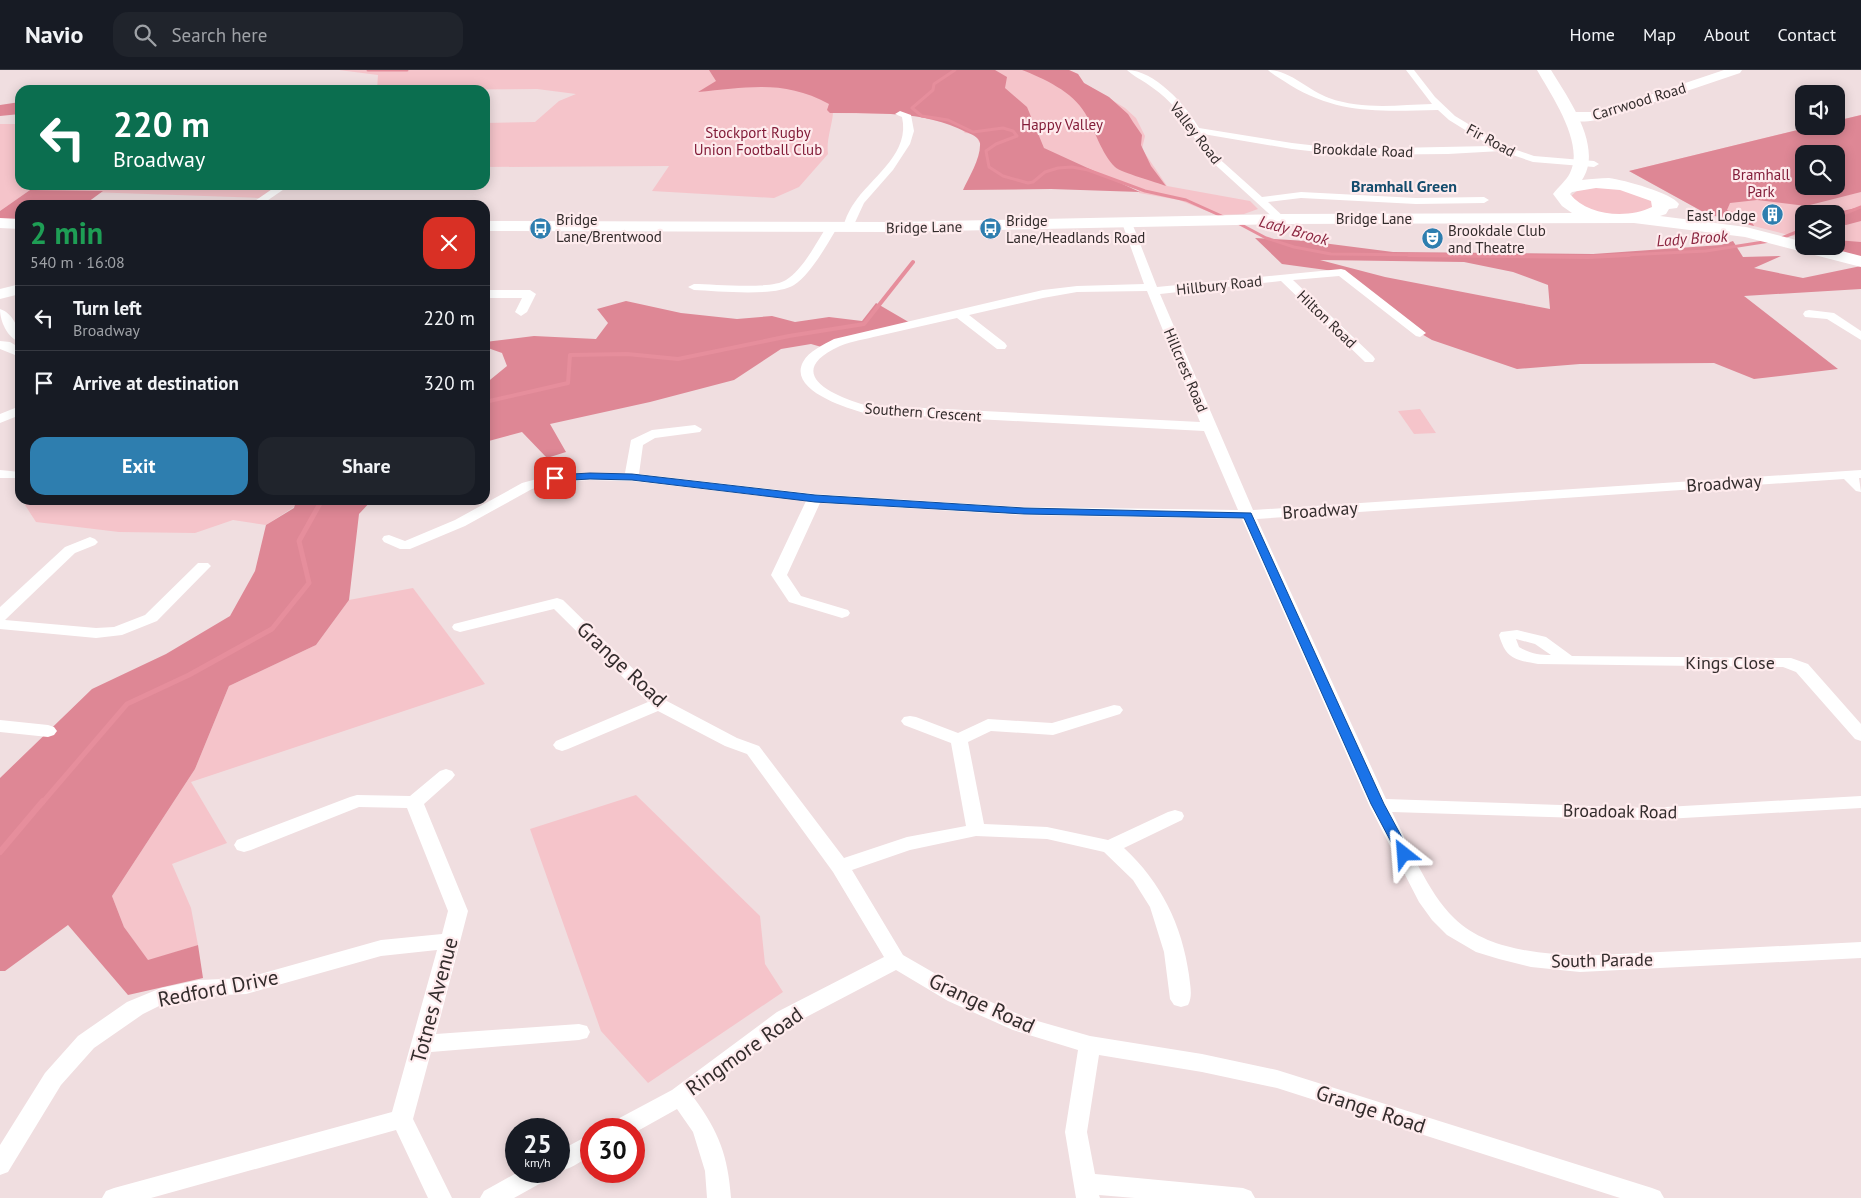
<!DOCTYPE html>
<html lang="en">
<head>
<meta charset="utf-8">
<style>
	body { margin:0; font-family:"PT Sans",sans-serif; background:#20242c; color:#f1f3f6; height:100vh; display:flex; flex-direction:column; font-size:19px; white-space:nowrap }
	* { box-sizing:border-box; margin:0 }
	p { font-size:16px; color:#9ea1a6 }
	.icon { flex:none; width:28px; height:28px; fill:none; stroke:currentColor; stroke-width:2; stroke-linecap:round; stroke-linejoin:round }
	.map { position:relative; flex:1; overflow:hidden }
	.drawer { position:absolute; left:15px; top:130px; width:475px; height:305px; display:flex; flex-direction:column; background:#171b24; border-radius:15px; box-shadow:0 2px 12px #0003 }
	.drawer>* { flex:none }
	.banner { position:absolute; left:15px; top:15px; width:475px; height:105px; border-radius:15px; box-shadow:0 2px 12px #0003; background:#0b6e4f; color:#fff; overflow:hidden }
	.fabs { position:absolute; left:1795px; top:15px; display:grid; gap:10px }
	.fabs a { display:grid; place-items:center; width:50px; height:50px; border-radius:10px; background:#171b24; box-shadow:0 2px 12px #0003; font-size:25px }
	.speed { position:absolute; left:505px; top:1048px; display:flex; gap:10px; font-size:25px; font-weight:700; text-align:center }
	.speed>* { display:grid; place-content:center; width:65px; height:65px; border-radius:50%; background:#171b24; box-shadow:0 2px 12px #0003; line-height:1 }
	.speed small { font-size:12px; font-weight:400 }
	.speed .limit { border:8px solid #d22; background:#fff; color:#111 }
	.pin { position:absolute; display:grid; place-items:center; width:42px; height:42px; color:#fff; margin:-21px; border-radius:10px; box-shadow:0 2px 8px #0006 }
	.me { position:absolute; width:55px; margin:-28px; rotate:332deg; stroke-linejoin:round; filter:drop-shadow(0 0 4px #0008) }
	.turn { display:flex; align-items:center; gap:18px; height:105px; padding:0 15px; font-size:22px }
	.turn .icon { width:65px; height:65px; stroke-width:2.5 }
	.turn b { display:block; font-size:35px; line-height:42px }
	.round { display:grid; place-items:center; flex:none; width:52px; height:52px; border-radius:15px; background:#20242c }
	.summary { display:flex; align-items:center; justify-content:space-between; height:85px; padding:0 15px }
	h1 { font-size:30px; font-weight:700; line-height:38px; color:#1e9e55 }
	.primary-button { display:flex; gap:10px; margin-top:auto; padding:10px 15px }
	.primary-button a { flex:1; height:58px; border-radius:15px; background:#2e7eaf; color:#fff; font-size:20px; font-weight:700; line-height:58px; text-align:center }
	.primary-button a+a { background:#20242c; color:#f1f3f6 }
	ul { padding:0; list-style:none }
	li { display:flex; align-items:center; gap:15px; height:65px; padding:0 15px; border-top:1px solid #363941 }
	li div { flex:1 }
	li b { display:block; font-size:19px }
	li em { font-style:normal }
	header { display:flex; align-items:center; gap:30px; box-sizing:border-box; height:70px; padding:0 25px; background:#171b24; border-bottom:1px solid #363941 }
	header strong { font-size:24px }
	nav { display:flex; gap:28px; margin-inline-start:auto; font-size:18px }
	.search { width:350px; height:45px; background:#20242c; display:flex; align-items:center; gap:12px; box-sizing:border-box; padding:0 18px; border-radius:15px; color:#9ea1a6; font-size:19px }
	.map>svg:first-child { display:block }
	.green { fill:#f5c4ca; fill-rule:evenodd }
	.forest { fill:#de8795; fill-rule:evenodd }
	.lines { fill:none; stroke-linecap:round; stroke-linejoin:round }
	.stream-far3 { stroke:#e68e9c; stroke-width:3 }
	.stream-far2 { stroke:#e68e9c; stroke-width:4 }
	.stream-far1 { stroke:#e68e9c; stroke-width:5 }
	.stream { stroke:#e68e9c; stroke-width:6 }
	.street { fill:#fff; fill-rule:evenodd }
	.secondary { fill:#fff; fill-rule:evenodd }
	.primary { fill:#fff; fill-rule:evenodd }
	.route { fill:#1a73e8; stroke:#114b97 }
	.labels { text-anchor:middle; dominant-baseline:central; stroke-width:4.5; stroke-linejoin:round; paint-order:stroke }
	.far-street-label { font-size:15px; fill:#332c2c; stroke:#feebed }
	.far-park-label { font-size:15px; fill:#831d39; stroke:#feebed }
	.far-poi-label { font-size:15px; fill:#332c2c; stroke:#feebed; text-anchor:start }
	.far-neighbourhood-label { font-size:16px; font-weight:bold; fill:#144c6d; stroke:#feebed }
	.far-water-label { font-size:16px; font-style:italic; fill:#8b2640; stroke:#feebed }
	.street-label { font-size:18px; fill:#332c2c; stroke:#feebed }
	.near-street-label { font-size:21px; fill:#332c2c; stroke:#feebed }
</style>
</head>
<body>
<header>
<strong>Navio</strong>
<div class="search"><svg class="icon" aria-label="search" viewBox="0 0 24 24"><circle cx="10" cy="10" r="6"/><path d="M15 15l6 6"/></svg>Search here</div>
<nav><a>Home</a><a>Map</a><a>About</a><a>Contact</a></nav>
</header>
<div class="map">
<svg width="1861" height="1128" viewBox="0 0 1861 1128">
	<rect width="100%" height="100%" fill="#f0dee0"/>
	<g class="green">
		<path d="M339 0H1069L1078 4 1084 13 1125 38 1136 48 1145 66 1142 79 1167 116 1250 131 1258 139 1244 144 1217 145 1179 130 1139 123V120L1091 101 983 79 975 64 965 63 959 56 906 44 833 43C832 56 826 70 828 84L799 117 774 128 652 121 669 96 485 97V53L535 52 559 31 576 24 537 19 377 20 378 5Z"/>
		<path d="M1861 45V184L1836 176V144H1804V169L1707 144 1629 101 1814 56H1836V51ZM1804 84H1836V116H1804Z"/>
		<path d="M0 54H20V115H281L260 128 30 120 0 141Z"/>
		<path d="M1580 118H1630L1658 134 1645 144H1607L1585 139 1570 127Z"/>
		<path d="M1420 339 1436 363 1414 364 1398 341Z"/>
		<path d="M29 430H295L294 437 266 455 233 450 195 463 119 462 36 452 25 435Z"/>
		<path d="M413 518 485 614 191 712 227 773 172 794 191 838 198 875 148 891 124 857 112 826 195 699 229 616 316 575 349 530Z"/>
		<path d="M636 725 760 846 765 894 783 922 648 1013 601 961 530 759Z"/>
	</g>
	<g class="forest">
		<path d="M709 0H995L1007 7 1005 18 1027 37 1044 78 1140 122 1051 119 963 120C969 107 981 88 980 73 979 67 971 64 966 62 924 40 876 44 830 43L827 40 829 34C783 9 746 18 698 22L716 11Z"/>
		<path d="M1022 0H1069L1078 4 1084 13 1109 27 1128 44 1133 52 1142 65 1141 75 1151 96 1166 116C1156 112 1122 103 1115 97 1102 85 1094 58 1085 43 1073 22 1043 8 1022 0Z"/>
		<path d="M20 32V44L0 46V35Z"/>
		<path d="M1861 45V122L1806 136 1757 130 1730 133 1727 140 1750 148 1754 156 1707 144 1629 101 1814 56H1836V51ZM1804 84H1836V116H1804Z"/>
		<path d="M30 120 103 121 84 135H20V154L0 153V141Z"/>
		<path d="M1861 137V151L1846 155 1836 153V144H1828Z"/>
		<path d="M1255 168 1307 171 1393 182 1593 184 1721 175 1733 171 1743 187 1781 186 1754 198 1803 208 1861 196V219L1744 226 1838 299 1754 309 1714 293 1580 294 1517 299 1432 270 1420 263 1341 202 1282 194ZM1320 190 1464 192 1513 202 1548 215 1550 239 1385 207Z"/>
		<path d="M1836 170 1861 172V187L1821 176H1836Z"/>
		<path d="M626 231 681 243 737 249 772 246 795 252 829 247 862 251 876 233 912 254 825 278 811 274 781 279 734 310 650 332 550 354 566 382 547 388 522 362 485 372V314L507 296 502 283 485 277V272L534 266 596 269 608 253 597 239Z"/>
		<path d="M296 430H372L359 444 349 530 316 575 229 616 195 699 112 826 124 857 148 890 198 875 203 908 128 925 68 855 5 901H0V708L92 619 166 584 230 546 255 501 266 455 294 438Z"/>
	</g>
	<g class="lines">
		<g class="stream-far3">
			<path d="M368 0H407"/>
			<path d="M955 0 934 14 933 20 912 38 922 46 948 50 973 62 1003 58 1013 61 1017 66 996 74 986 81 989 97 1003 106 1028 113 1033 112 1045 102 1058 98 1072 97 1088 100 1145 121 1186 130 1226 148"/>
			<path d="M1836 147 1861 137"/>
			<path d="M1236 152 1266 168 1294 177 1331 184 1516 186"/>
			<path d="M1779 169 1804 159"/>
			<path d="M1605 186 1706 181 1770 171"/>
		</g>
		<g class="stream-far2">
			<path d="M1409 185 1588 187 1629 185"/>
			<path d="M485 332 568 313 570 285 627 284 678 289 789 266 864 254 913 192"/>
		</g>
		<path class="stream-far1" d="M42 733 127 634 189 605 272 559 309 513 299 471 322 430"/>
		<path class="stream" d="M0 782 43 731"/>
		<g class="street">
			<path d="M1127 0C1154 0 1186 35 1199 58L1292 73 1344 79 1491 76 1449 50 1438 40C1382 41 1339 45 1290 15 1283 10 1274 6 1268 0 1290 0 1309 21 1329 28 1362 40 1398 35 1432 34L1406 0H1414L1435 27 1455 46 1505 76 1534 86 1594 91 1599 94 1594 97 1533 92 1501 81 1448 84 1344 85 1292 79 1203 64 1215 85 1262 127 1301 122 1416 128 1484 127 1489 130 1484 133 1416 134 1301 128 1268 132 1286 149 1281 152 1277 151 1209 89 1189 60 1190 59C1180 40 1164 25 1146 13 1140 9 1132 5 1127 0Z"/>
			<path d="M900 41 911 45 914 61 910 74 893 100 864 133 852 159H844L843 157C846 147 850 138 857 129 876 104 910 82 902 47L895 44Z"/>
			<path d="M278 115H290L261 135H249Z"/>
			<path d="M1127 150 1132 153 1157 217 1341 199 1345 200 1426 263 1420 267 1416 266 1339 206 1293 210 1373 286 1375 289 1373 292H1365L1281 211 1160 224 1253 440 1861 400V408H1859L1861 422 1856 421 1844 409 1257 449 1386 729 1648 738 1861 726V738L1648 750 1392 742C1408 774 1428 823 1454 848 1487 880 1537 883 1580 886L1861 872V888L1580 902 1531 897 1499 889 1476 882 1447 865 1432 850 1419 832 1369 735 1242 449 1024 445 820 433 787 505 801 526 848 540 850 543 848 546 842 548 789 532 771 505 806 431 632 411 590 410 556 412 532 419 465 456 410 479H400L384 472 382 469 384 466 389 465 405 471 455 450 522 413 555 404 625 403 631 370 652 360 695 355 702 359 700 362 655 368 643 375 639 404 815 424 1024 437 1238 440 1204 361 864 343C846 338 788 320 803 292 809 281 823 275 834 269L1043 220 1077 216 1144 214 1122 153ZM1147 221 1200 352 865 335C830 325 783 302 840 276 852 271 866 269 878 266 904 260 931 254 957 248L997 279H1005L1007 276 1005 273 969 245 1043 228 1077 222Z"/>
			<path d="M832 154 837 157 834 163C825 178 809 206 794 215 775 227 718 221 694 220L688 217 694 214C714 214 771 220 786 210 803 200 817 171 828 155Z"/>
			<path d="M485 220H530L536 224 527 242 521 246 515 242 522 228H485Z"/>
			<path d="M0 239C13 243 20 260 20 272 7 268 0 251 0 239Z"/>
			<path d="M1809 240 1834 243 1861 261V270L1827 249 1805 247 1803 244 1805 241Z"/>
			<path d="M0 271 10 272 20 278V287L0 279Z"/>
			<path d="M20 336V345L0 353V344Z"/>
			<path d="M0 400 20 402V408H0Z"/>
			<path d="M90 467 95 469 98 472 95 475 75 483 5 550 96 558 114 557 145 545 198 493H208L211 496 157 551 122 565 96 568 0 559V537L65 477Z"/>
			<path d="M557 528 563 530 665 630 737 668 759 676 844 788 907 767 966 756 951 673 904 655 901 651 904 647 910 646 916 647 958 663 988 649 1052 653 1114 635 1120 636 1123 640 1120 644 1053 665 991 661 968 672 984 754 1047 757 1108 770 1168 742 1175 740 1182 742 1184 746 1182 750 1124 778C1161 812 1182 855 1189 905 1190 915 1193 926 1188 935L1181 937 1174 935 1170 929 1164 882 1150 837 1133 810 1104 782 1047 769 976 766 910 780 852 800 903 885 962 919 1027 948 1090 966 1202 984 1277 1000 1652 1118 1660 1121 1664 1128H1620L1277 1018 1202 1002 1099 985 1087 1062 1095 1104 1243 1118 1251 1121 1255 1128H1135L1099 1125 1100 1128H1076L1065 1062 1078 980 1013 960 948 931 896 900 793 954 694 1028C719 1062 728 1086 731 1128H707L705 1101 693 1062 677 1039 634 1063V1059H609L612 1052 672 1020 777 942 884 887 833 802 747 684 725 676 658 641 568 679 562 681 556 679 553 675 556 671 648 632 554 539 460 562 454 560 452 557 454 554Z"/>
			<path d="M1517 560 1546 567 1572 586 1791 588 1808 594 1861 654V671L1855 669 1796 602 1783 597 1538 594C1515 590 1506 589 1499 565L1501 562ZM1516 569 1535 574 1551 585C1539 585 1529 583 1519 577Z"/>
			<path d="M0 650 48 655 54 657 57 661 54 665 48 667 0 662Z"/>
			<path d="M446 699 452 701 455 705 452 709 424 734 468 841 436 964 579 954 587 956 590 962 587 968 579 970 431 982 413 1049 452 1128H428L396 1060 151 1128H102L106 1121 114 1118 392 1042 437 880 381 886 246 924 199 926 165 933 143 944 94 978 61 1015 8 1102 0 1105V1075L45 1003 78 966 127 932 161 918 199 910 246 908 381 870 442 864 448 841 407 738 359 737 251 780 244 782 237 780 234 775 237 770 350 727 357 725 410 726 440 701Z"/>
			<path d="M591 1064V1085C581 1091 569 1101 557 1101L559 1081Z"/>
			<path d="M520 1101H554L550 1108 514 1128H480L484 1121Z"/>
		</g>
		<g class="secondary">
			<path d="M1724 0H1742L1740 3 1607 48C1595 51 1571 55 1563 46L1569 42H1599Z"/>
			<path d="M20 214V224L0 229V219Z"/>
		</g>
		<g class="primary">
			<path d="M1537 0H1551C1568 28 1604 77 1582 110 1591 109 1600 108 1609 108 1624 110 1672 123 1679 134L1677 138 1669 139 1666 144 1660 146 1746 157 1804 172V176H1822L1861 186V197L1745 167 1634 153 1281 154 892 162 485 161V151L892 152 1281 144 1572 143 1562 136 1553 124C1558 117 1566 111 1570 103 1585 73 1551 25 1537 0ZM1596 118 1620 120 1651 131 1652 137C1628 149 1587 146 1570 124L1572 122Z"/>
			<path d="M0 148 20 149V159L0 158Z"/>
		</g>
	</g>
	<path class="route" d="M590 403 632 404 815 425 1024 438 1251 443 1384 734 1411 784 1409 787H1399L1371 734 1244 448 1024 444 815 432 632 410 590 409 555 411 550 408 555 405Z"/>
	<defs>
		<symbol id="building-disc" viewBox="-11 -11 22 22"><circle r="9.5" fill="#2e7eaf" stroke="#feebed"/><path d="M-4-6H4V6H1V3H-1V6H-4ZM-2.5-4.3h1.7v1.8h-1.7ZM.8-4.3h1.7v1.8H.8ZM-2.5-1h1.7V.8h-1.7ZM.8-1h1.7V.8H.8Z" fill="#fff"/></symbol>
		<symbol id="bus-disc" viewBox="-11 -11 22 22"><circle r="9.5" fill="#2e7eaf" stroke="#feebed"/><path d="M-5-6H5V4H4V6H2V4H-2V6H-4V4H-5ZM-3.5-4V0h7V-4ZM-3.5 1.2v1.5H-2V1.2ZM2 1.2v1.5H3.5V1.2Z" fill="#fff"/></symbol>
		<symbol id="theatre-disc" viewBox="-11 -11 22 22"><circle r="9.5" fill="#2e7eaf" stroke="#feebed"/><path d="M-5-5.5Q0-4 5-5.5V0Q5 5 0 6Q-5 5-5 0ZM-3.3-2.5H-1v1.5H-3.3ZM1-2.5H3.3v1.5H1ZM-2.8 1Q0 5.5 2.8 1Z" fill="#fff"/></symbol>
	</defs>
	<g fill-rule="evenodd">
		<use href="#building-disc" x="1760" y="132" width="25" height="25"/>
		<use href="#bus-disc" x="528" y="146" width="25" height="25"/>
		<use href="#bus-disc" x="978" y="146" width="25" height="25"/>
		<use href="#theatre-disc" x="1420" y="156" width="25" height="25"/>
	</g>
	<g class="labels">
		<g class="far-street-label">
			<text transform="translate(1639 31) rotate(-17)">Carrwood Road</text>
			<text transform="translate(1196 63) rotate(52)">Valley Road</text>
			<text transform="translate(1491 70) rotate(28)">Fir Road</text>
			<text transform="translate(1363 80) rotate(2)">Brookdale Road</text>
			<text x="1374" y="148">Bridge Lane</text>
			<text transform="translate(924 157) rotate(-1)">Bridge Lane</text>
			<text transform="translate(1219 215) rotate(-6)">Hillbury Road</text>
			<text transform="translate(1327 249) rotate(44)">Hilton Road</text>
			<text transform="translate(1186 300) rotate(67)">Hillcrest Road</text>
			<text transform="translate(923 342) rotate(4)">Southern Crescent</text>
		</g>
		<g class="far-park-label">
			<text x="1062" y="54">Happy Valley</text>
			<text x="758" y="62">Stockport Rugby<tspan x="758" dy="17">Union Football Club</tspan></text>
			<text x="1761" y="104">Bramhall<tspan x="1761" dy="17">Park</tspan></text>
		</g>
		<g class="far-poi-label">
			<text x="1756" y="145" text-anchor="end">East Lodge</text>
			<text x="556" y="149">Bridge<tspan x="556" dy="17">Lane/Brentwood</tspan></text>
			<text x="1006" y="150">Bridge<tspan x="1006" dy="17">Lane/Headlands Road</tspan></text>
			<text x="1448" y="160">Brookdale Club<tspan x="1448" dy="17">and Theatre</tspan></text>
		</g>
		<g class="far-neighbourhood-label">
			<text x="1404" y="116">Bramhall Green</text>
		</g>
		<g class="far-water-label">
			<text transform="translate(1294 160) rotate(16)">Lady Brook</text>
			<text transform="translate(1692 168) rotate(-4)">Lady Brook</text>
		</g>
		<g class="street-label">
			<text transform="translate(1724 413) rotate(-4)">Broadway</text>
			<text transform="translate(1320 440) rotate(-4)">Broadway</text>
			<text x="1730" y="592">Kings Close</text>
			<text transform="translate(1620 741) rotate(1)">Broadoak Road</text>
			<text transform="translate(1602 890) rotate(-1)">South Parade</text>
		</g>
		<g class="near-street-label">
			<text transform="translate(622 594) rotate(43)">Grange Road</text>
			<text transform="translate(218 918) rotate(-11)">Redford Drive</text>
			<text transform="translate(434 930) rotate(-75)">Totnes Avenue</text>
			<text transform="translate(982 933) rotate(25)">Grange Road</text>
			<text transform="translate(744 981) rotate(-35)">Ringmore Road</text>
			<text transform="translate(1371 1039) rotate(18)">Grange Road</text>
		</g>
	</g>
</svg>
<div class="fabs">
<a><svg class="icon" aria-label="sound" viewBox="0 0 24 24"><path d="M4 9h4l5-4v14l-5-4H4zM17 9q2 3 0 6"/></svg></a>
<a><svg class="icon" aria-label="search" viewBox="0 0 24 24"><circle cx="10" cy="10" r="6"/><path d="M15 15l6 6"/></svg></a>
<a><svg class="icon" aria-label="layers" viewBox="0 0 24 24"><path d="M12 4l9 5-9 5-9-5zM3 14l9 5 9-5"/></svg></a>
</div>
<div class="speed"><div>25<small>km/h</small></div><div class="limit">30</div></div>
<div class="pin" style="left:555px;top:408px;background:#d93025"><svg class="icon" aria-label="arrive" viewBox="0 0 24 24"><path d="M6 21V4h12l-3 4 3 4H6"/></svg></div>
<svg class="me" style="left:1404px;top:784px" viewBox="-20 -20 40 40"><path d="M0-17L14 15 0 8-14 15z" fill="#1a73e8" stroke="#fff" stroke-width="4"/></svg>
<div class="banner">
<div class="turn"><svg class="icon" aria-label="left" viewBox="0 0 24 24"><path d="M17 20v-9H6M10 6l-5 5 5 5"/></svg><div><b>220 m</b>Broadway</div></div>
</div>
<section class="drawer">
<div class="summary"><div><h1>2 min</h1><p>540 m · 16:08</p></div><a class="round" style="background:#d93025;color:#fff"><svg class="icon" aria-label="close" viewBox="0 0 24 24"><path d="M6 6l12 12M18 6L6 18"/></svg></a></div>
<ul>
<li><svg class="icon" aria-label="left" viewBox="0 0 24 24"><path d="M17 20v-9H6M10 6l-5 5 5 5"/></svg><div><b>Turn left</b><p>Broadway</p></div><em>220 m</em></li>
<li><svg class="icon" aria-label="arrive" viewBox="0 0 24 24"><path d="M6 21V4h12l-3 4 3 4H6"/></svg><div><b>Arrive at destination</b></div><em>320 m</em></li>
</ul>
<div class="primary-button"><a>Exit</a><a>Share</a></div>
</section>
</div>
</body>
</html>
